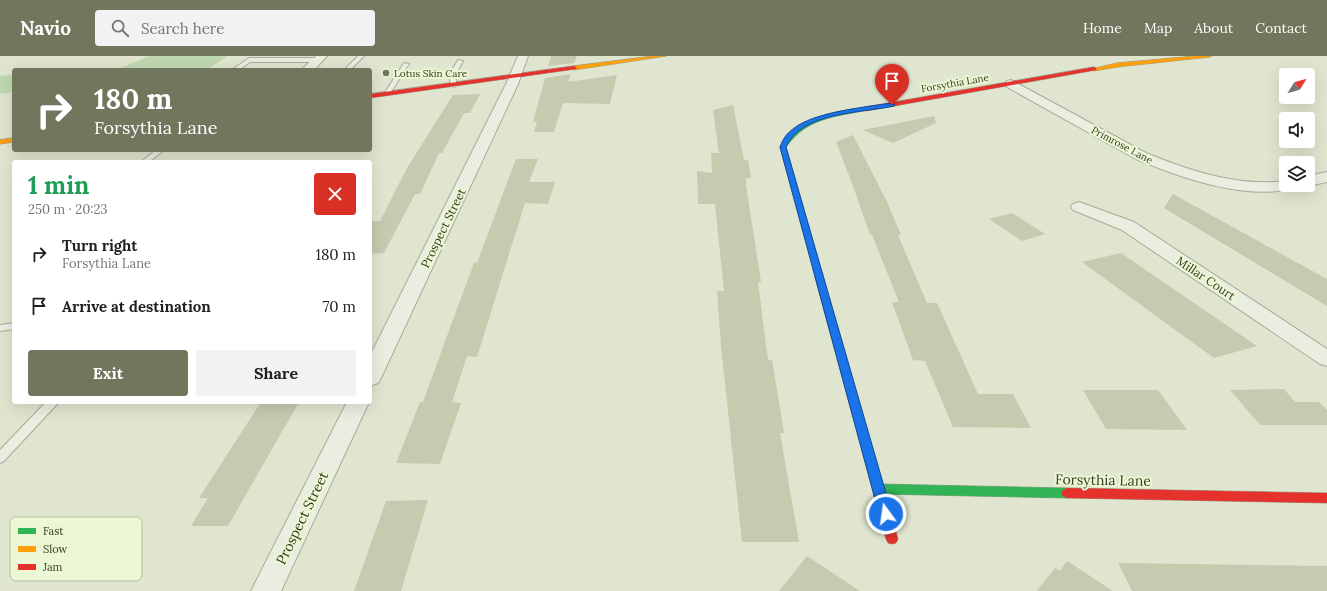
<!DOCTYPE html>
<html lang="en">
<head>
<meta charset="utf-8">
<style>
	body { margin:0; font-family:Lora,serif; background:#f2f2f2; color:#202124; height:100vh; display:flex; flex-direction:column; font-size:15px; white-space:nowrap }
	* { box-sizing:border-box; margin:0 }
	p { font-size:13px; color:#757577 }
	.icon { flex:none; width:22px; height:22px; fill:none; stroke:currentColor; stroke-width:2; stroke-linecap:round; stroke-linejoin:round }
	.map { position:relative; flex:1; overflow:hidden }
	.side { position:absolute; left:12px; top:104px; width:360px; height:244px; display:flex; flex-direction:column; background:#fff; border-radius:4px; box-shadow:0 4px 16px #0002 }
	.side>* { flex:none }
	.hud { position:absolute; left:12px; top:12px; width:360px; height:84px; border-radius:4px; box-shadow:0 4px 16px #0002; background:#72765d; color:#fff; overflow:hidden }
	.needle { width:26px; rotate:53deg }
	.fabs { position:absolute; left:1279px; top:12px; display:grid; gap:8px }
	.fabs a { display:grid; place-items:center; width:36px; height:36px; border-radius:4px; background:#fff; box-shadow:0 4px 16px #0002; font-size:20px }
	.pin { position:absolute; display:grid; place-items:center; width:34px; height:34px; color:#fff; margin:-41px -17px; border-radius:50% 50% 50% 0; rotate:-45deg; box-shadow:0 0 4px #0007 }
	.pin .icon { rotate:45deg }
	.me { position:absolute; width:44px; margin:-22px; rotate:346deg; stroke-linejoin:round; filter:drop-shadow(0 0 3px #0008) }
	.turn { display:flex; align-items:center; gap:14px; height:84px; padding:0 16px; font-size:18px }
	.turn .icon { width:52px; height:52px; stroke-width:2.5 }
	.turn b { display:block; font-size:28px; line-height:34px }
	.round { display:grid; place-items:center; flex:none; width:42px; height:42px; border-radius:4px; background:#f2f2f2 }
	.summary { display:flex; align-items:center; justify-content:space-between; height:68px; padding:0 16px }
	h1 { font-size:24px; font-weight:700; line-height:30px; color:#1e9e55 }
	.primary-button { display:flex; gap:8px; margin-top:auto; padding:8px 16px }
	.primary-button a { flex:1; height:46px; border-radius:4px; background:#72765d; color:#fff; font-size:16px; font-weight:700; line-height:46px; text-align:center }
	.primary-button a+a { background:#f2f2f2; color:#202124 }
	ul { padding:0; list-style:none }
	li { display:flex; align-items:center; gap:12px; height:52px; padding:0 16px }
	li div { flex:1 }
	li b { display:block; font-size:15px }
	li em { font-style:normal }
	header { display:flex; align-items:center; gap:24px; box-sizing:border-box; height:56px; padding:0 20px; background:#72765d; color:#fff }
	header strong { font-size:19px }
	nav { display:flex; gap:22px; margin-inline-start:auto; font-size:14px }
	.search { width:280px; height:36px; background:#f2f2f2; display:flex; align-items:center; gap:10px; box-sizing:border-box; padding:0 14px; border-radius:4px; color:#757577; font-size:15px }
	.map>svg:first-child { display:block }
	.green { fill:#c0d8b1 }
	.building { fill:#c6caaf }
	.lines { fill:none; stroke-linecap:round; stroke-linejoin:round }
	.lane-casing { stroke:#a7ab97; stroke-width:2 }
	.street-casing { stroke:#a7ab97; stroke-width:2 }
	.fast-casing { stroke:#979b88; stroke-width:1 }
	.slow-casing { stroke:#979b88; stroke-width:1 }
	.jam-casing { stroke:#979b88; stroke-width:1 }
	.lane { fill:#eaeee1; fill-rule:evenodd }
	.street { fill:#eaeee1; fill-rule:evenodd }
	.fast { fill:#30b455; fill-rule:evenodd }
	.slow { fill:#ff9f0a; fill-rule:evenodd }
	.jam { fill:#e5322d; fill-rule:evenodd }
	.route { fill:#1a73e8; stroke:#114b97 }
	.poi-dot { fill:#72765d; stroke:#ecf7d5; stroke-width:1.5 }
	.labels { text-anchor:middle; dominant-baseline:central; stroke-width:4; stroke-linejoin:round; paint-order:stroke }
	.far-poi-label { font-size:10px; fill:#383b1f; stroke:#ecf7d5; text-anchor:start }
	.far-street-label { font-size:10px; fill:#383b1f; stroke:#ecf7d5 }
	.street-label { font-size:12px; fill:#383b1f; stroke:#ecf7d5 }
	.near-street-label { font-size:14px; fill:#383b1f; stroke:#ecf7d5 }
	.key { fill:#ecf7d5; stroke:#b6bf9e; stroke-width:1 }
	.key-label { font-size:11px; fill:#383b1f }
</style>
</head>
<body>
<header>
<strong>Navio</strong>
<div class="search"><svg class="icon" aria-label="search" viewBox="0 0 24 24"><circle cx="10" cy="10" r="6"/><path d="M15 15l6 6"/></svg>Search here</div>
<nav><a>Home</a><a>Map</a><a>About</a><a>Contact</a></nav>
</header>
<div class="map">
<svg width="1327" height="535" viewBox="0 0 1327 535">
	<rect width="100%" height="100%" fill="#dfe5cf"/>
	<g class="green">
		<path d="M149 0H227L207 14H116Z"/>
		<path d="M14 19V36L0 38V20Z"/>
	</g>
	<g class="building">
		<path d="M551 0H577L574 7 548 10Z"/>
		<path d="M571 18 568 26 617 19 610 48 563 47 554 76H534L537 66H533L545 22Z"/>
		<path d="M480 38 470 57H464L442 97H439L420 138H415L384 197 370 198V165H380L407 112 453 39Z"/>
		<path d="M733 49 744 104H748L751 122H746V129L761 226H758L768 304H772L784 377H780L799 486H742L721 290 717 235H724L715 148H698L697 115 712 117 711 97H719L713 54Z"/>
		<path d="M934 60 936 67 893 87 863 74Z"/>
		<path d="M853 79 887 146 901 179H898L927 247H937L978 338H1013L1031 372 953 371 925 305 913 304 892 246H899L872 179H870L853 130 836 86Z"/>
		<path d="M516 103H538L529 126H555L548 148 525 147 477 301 467 300 452 346 461 347 440 408 396 407 420 346H423L451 269 474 207H477Z"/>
		<path d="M1173 138 1327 223V250L1164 152Z"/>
		<path d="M1012 157 1045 178 1022 185 989 163Z"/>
		<path d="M1121 197 1172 232 1257 290 1214 302 1082 206Z"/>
		<path d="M1284 333 1295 346H1319L1327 354V369H1260L1230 334Z"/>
		<path d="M1083 334H1158L1187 374 1106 373Z"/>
		<path d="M261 346H299L228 470H191L208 442H199Z"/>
		<path d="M428 444 401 535H354L386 445Z"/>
		<path d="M807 500 860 535H779Z"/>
		<path d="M1067 505 1113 535H1037L1055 512 1060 515Z"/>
		<path d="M1118 507 1327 510V535H1132Z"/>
	</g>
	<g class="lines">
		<defs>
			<g id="lane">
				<path d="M358 0H364L350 14H344Z"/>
				<path d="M249 2H317L320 4 317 6H250L239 14H232Z"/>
				<path d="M458 4 463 5 455 20 457 29 454 31 451 29 449 20Z"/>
				<path d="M404 7 409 8 389 39H385L384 38Z"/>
				<path d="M156 94H164L149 106H141Z"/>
				<path d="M14 267V273L0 275V269Z"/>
				<path d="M46 346H59L4 405 0 407V394Z"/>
			</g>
			<g id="street">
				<path d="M316 0H327L314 14H301Z"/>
				<path d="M518 0H528L518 28 381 322 378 327 370 330V300L506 28Z"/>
				<path d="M1011 24 1146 97C1190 115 1238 131 1286 125V129H1298L1295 132C1245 145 1182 122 1136 103L1007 31 1005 28 1007 25Z"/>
				<path d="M1327 116V126L1308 130 1306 129H1308V120Z"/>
				<path d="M1079 146 1134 166 1327 293V310L1320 308 1122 174 1073 154 1071 151 1073 148Z"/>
				<path d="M347 346H369L281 535H251Z"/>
			</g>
			<g id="fast">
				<path d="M866 51 868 52V54C835 61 808 61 786 91L823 221 822 223H816L780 91C802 59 830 57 866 51Z"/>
				<path d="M879 428 1067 432 1071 434 1073 437 1071 440 1067 442 879 438 875 436 873 433 875 430Z"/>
			</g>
			<g id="slow">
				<path d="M653 0H666L574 14 571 12 574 10Z"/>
				<path d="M1195 0H1212L1210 1 1117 11 1094 15 1091 13 1117 7Z"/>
				<path d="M14 82V86L0 88V84Z"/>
			</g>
			<g id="jam">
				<path d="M574 10 577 12 576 13 370 42V38Z"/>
				<path d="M1094 11 1097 13 1096 14 866 55 863 53 866 51Z"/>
				<path d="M816 219H822L823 221 898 483 896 487 892 488 888 487 886 483 815 221Z"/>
				<path d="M1067 432 1327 437V447L1067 442 1063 440 1061 437 1063 434Z"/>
			</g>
		</defs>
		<use href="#lane" class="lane-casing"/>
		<use href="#street" class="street-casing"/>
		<use href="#fast" class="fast-casing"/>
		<use href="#slow" class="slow-casing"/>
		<use href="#jam" class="jam-casing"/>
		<use href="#lane" class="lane"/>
		<use href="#street" class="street"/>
		<use href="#fast" class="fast"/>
		<use href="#slow" class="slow"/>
		<use href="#jam" class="jam"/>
	</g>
	<path class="route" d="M892 47 895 49 894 50C862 57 801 56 786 91L892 458 890 461 886 463 881 461 879 458 780 91C783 83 786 78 793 73 813 56 866 51 892 47Z"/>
	<circle class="poi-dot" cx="386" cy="17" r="4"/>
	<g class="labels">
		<g class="far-poi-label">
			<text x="394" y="17">Lotus Skin Care</text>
		</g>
		<g class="far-street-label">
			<text transform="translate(955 27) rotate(-10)">Forsythia Lane</text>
			<text transform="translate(1122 89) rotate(28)">Primrose Lane</text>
		</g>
		<g class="street-label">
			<text transform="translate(443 172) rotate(-64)">Prospect Street</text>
			<text transform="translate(1206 222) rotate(34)">Millar Court</text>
		</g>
		<g class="near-street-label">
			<text transform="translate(1103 424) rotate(1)">Forsythia Lane</text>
			<text transform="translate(302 462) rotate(-64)">Prospect Street</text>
		</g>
	</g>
	<rect x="10" y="461" width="132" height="64" rx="6" class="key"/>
	<rect x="18" y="472" width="18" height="6" fill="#30b455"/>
	<rect x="18" y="490" width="18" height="6" fill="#ff9f0a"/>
	<rect x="18" y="508" width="18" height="6" fill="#e5322d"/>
	<g class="key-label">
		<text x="43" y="479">Fast</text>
		<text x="43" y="497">Slow</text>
		<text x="43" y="515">Jam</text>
	</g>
</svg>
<div class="fabs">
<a><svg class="needle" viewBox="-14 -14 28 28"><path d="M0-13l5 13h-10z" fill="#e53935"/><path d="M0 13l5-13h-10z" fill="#757577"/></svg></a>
<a><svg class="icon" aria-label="sound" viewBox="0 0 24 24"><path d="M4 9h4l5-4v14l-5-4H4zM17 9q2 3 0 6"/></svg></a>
<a><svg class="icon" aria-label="layers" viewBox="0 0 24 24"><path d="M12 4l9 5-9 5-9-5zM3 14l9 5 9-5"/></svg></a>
</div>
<div class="pin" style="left:892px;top:49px;background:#d93025"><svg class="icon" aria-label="arrive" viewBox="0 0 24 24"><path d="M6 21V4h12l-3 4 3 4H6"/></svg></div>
<svg class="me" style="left:886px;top:458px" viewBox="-20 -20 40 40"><circle r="17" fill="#1a73e8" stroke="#fff" stroke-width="3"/><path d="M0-11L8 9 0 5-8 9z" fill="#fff"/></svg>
<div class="hud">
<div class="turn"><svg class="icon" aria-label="right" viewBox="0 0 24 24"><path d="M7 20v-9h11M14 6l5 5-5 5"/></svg><div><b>180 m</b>Forsythia Lane</div></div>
</div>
<section class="side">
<div class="summary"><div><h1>1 min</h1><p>250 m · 20:23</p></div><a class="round" style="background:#d93025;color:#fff"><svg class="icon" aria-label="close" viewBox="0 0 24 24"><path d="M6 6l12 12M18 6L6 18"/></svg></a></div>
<ul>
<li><svg class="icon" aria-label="right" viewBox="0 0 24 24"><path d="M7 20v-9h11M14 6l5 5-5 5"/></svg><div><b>Turn right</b><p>Forsythia Lane</p></div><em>180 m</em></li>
<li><svg class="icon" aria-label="arrive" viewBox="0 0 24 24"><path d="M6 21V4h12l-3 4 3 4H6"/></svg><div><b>Arrive at destination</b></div><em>70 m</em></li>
</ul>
<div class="primary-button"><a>Exit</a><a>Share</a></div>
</section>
</div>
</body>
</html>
